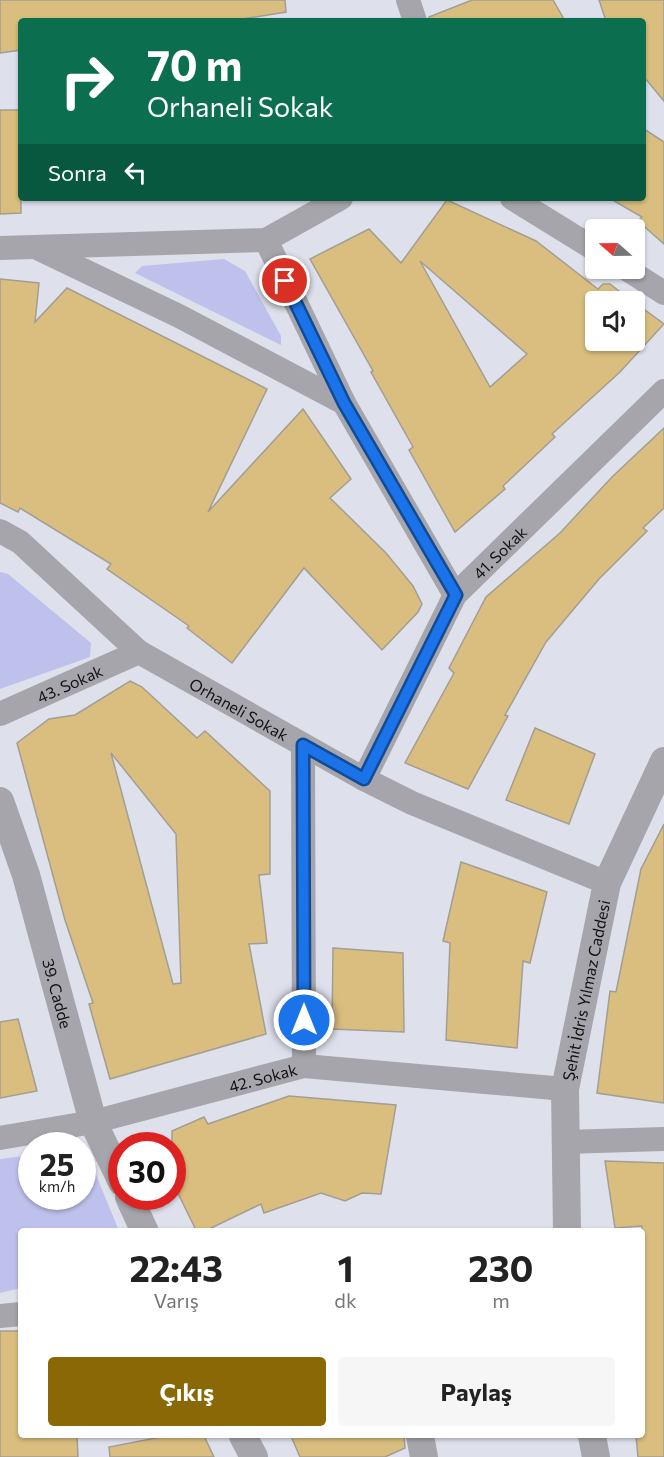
<!DOCTYPE html>
<html lang="tr">
<head>
<meta charset="utf-8">
<style>
	body { margin:0; font-family:Commissioner,sans-serif; background:#f6f6f6; color:#222; height:100vh; display:flex; flex-direction:column; font-size:22px; white-space:nowrap }
	* { box-sizing:border-box; margin:0 }
	p { font-size:20px; color:#767676 }
	.icon { flex:none; width:33px; height:33px; fill:none; stroke:currentColor; stroke-width:2; stroke-linecap:round; stroke-linejoin:round }
	.map { position:relative; flex:1; overflow:hidden }
	.panel { position:absolute; left:18px; top:1228px; width:627px; height:210px; display:flex; flex-direction:column; background:#fff; border-radius:6px; box-shadow:0 2px 4px #0004 }
	.panel>* { flex:none }
	.hud { position:absolute; left:18px; top:18px; width:628px; height:183px; border-radius:6px; box-shadow:0 2px 4px #0004; background:#0b6e4f; color:#fff; overflow:hidden }
	.needle { width:39px; rotate:290deg }
	.buttons { position:absolute; left:585px; top:219px; display:grid; gap:12px }
	.buttons a { display:grid; place-items:center; width:60px; height:60px; border-radius:6px; background:#fff; box-shadow:0 2px 4px #0004; font-size:30px }
	.speed { position:absolute; left:18px; top:1132px; display:flex; gap:12px; font-size:30px; font-weight:700; text-align:center }
	.speed>* { display:grid; place-content:center; width:78px; height:78px; border-radius:50%; background:#fff; box-shadow:0 2px 4px #0004; line-height:1 }
	.speed small { font-size:15px; font-weight:400 }
	.speed .limit { border:9px solid #d22; background:#fff; color:#111 }
	.pin { position:absolute; display:grid; place-items:center; width:51px; height:51px; color:#fff; margin:-26px; border:3px solid #fff; border-radius:50%; box-shadow:0 2px 6px #0007 }
	.me { position:absolute; width:66px; margin:-33px; rotate:0deg; stroke-linejoin:round; filter:drop-shadow(0 0 4px #0008) }
	.turn { display:flex; align-items:center; gap:21px; height:126px; padding:0 30px; font-size:27px }
	.turn .icon { width:78px; height:78px; stroke-width:2.5 }
	.turn b { display:block; font-size:42px; line-height:51px }
	.then { display:flex; align-items:center; height:57px; padding:0 30px; background:#0003; gap:12px; font-size:22px }
	.eta { display:flex; justify-content:space-evenly; align-items:center; height:102px; text-align:center }
	.eta b { font-size:36px; font-weight:700; line-height:42px }
	.primary-button { display:flex; gap:12px; margin-top:auto; padding:12px 30px }
	.primary-button a { flex:1; height:69px; border-radius:6px; background:#896805; color:#fff; font-size:24px; font-weight:700; line-height:69px; text-align:center }
	.primary-button a+a { background:#f6f6f6; color:#222 }
	.map>svg:first-child { display:block }
	.green { fill:#bfc1ed }
	.building { fill:#dabe7f; stroke:#a39e92; stroke-width:1.5; fill-rule:evenodd }
	.lines { fill:none; stroke-linecap:round; stroke-linejoin:round }
	.minor { stroke:#a5a5ab; stroke-width:24 }
	.tertiary { stroke:#a5a5ab; stroke-width:28 }
	.route-casing { stroke:#114b97; stroke-width:15 }
	.route { stroke:#1a73e8; stroke-width:10 }
	.labels { text-anchor:middle; dominant-baseline:central; stroke-width:4.5; stroke-linejoin:round; paint-order:stroke }
	.street-label { font-size:16px; fill:#111115; stroke:#ecedfa }
</style>
</head>
<body>
<div class="map">
<svg width="664" height="1457" viewBox="0 0 664 1457">
	<rect width="100%" height="100%" fill="#dee0ec"/>
	<g class="green">
		<path d="M224 259 245 271 281 336V345L135 273 142 266Z"/>
		<path d="M0 572 8 574 91 643 90 657 0 689Z"/>
		<path d="M82 1148H85L119 1231 21 1232V1288L0 1293V1159L31 1155 32 1197H82Z"/>
	</g>
	<g class="building">
		<path d="M0 0H285L286 12 230 21H21V50L0 53Z"/>
		<path d="M472 0H553L565 21H429V17Z"/>
		<path d="M599 0H664V101L644 77V21H606Z"/>
		<path d="M0 110H21V213L0 214Z"/>
		<path d="M644 129 664 142V244L638 221 642 217 609 198H644Z"/>
		<path d="M447 200 536 241 598 289 603 284H610L633 302H596V340H634V302L664 324 620 372 552 434 555 437 503 486 505 489 455 532 409 450 413 447 371 372 373 371 310 259 369 229 401 263ZM420 261 527 354 490 387Z"/>
		<path d="M0 279 39 283 35 322 67 288 267 389 208 512 303 409 351 479 330 498 386 553 413 586 422 604 418 612 382 650 304 568 232 663 187 628 189 626 107 569 111 564 20 508 18 512 0 503Z"/>
		<path d="M664 428V508L643 528 647 531 599 579 546 642 505 715 508 716 468 789 405 763 454 673 449 668 486 597 560 533 612 477Z"/>
		<path d="M130 681 142 687 197 738 205 731 270 791V874L259 875 267 943 249 944 266 1034 110 1079 89 1004 93 1003 65 920 17 743 49 719 75 715ZM111 753 176 834 181 983 173 984Z"/>
		<path d="M535 728 595 754 569 824 506 800Z"/>
		<path d="M664 824V1103L597 1093 610 991 616 992 641 869Z"/>
		<path d="M461 862 547 892 530 963 523 961 517 1048 446 1040 450 943 443 941Z"/>
		<path d="M333 948 403 953 404 1032 332 1029Z"/>
		<path d="M18 1019 37 1091 0 1098V1022Z"/>
		<path d="M289 1096 396 1105 381 1194 362 1193 345 1201 321 1193 264 1213 261 1204 203 1232H197L172 1181V1131L204 1117 208 1124Z"/>
		<path d="M605 1161 664 1163V1457H638L636 1436H642V1226L615 1228Z"/>
		<path d="M0 1331H21V1436H77L78 1457H0Z"/>
		<path d="M166 1436H204L214 1457H110L109 1447Z"/>
		<path d="M291 1436H404L405 1448 385 1457H300Z"/>
	</g>
	<g class="lines">
		<g class="minor">
			<path d="M408 0 415 21"/>
			<path d="M512 198 596 250"/>
			<path d="M266 240 344 403 455 595"/>
			<path d="M0 248 266 240 341 198"/>
			<path d="M37 248 179 316 344 403"/>
			<path d="M625 268 664 293"/>
			<path id="s1" d="M0 531 20 542 139 652 364 779 412 803 607 883"/>
			<path id="s2" d="M0 714 139 652"/>
			<path d="M303 745 304 1066"/>
			<path id="s3" d="M364 779 455 595 664 391"/>
			<path id="s4" d="M0 1138 93 1122 304 1066 565 1089"/>
			<path d="M564 1142 664 1139"/>
			<path d="M0 1316 21 1314"/>
		</g>
		<g class="tertiary">
			<path id="s5" d="M0 801 26 875 93 1122 122 1182"/>
			<path d="M129 1197 145 1232"/>
			<path id="s6" d="M567 1232 565 1089 607 883 664 761"/>
			<path d="M243 1436 254 1457"/>
			<path d="M420 1436 424 1457"/>
			<path d="M592 1436 596 1457"/>
		</g>
	</g>
	<g class="lines">
		<defs>
			<path id="route" d="M285 281 344 403 456 595 364 779 303 745 304 1020"/>
		</defs>
		<use href="#route" class="route-casing"/>
		<use href="#route" class="route"/>
	</g>
	<g class="labels">
		<g class="street-label">
			<text stroke="none"><textPath href="#s3" startOffset="267">41. Sokak</textPath></text>
			<text stroke="none"><textPath href="#s2" startOffset="76">43. Sokak</textPath></text>
			<text stroke="none"><textPath href="#s1" startOffset="300">Orhaneli Sokak</textPath></text>
			<text stroke="none"><textPath href="#s6" startOffset="244">Şehit İdris Yılmaz Caddesi</textPath></text>
			<text stroke="none"><textPath href="#s5" startOffset="201">39. Cadde</textPath></text>
			<text stroke="none"><textPath href="#s4" startOffset="270">42. Sokak</textPath></text>
		</g>
	</g>
</svg>
<div class="buttons">
<a><svg class="needle" viewBox="-14 -14 28 28"><path d="M0-13l5 13h-10z" fill="#e53935"/><path d="M0 13l5-13h-10z" fill="#767676"/></svg></a>
<a><svg class="icon" aria-label="sound" viewBox="0 0 24 24"><path d="M4 9h4l5-4v14l-5-4H4zM17 9q2 3 0 6"/></svg></a>
</div>
<div class="speed"><div>25<small>km/h</small></div><div class="limit">30</div></div>
<div class="pin" style="left:285px;top:281px;background:#d93025"><svg class="icon" aria-label="arrive" viewBox="0 0 24 24"><path d="M6 21V4h12l-3 4 3 4H6"/></svg></div>
<svg class="me" style="left:304px;top:1020px" viewBox="-20 -20 40 40"><circle r="17" fill="#1a73e8" stroke="#fff" stroke-width="3"/><path d="M0-11L8 9 0 5-8 9z" fill="#fff"/></svg>
<div class="hud">
<div class="turn"><svg class="icon" aria-label="right" viewBox="0 0 24 24"><path d="M7 20v-9h11M14 6l5 5-5 5"/></svg><div><b>70 m</b>Orhaneli Sokak</div></div>
<div class="then">Sonra<svg class="icon" aria-label="left" viewBox="0 0 24 24"><path d="M17 20v-9H6M10 6l-5 5 5 5"/></svg></div>
</div>
<section class="panel">
<div class="eta">
<div><b>22:43</b><p>Varış</p></div>
<div><b>1</b><p>dk</p></div>
<div><b>230</b><p>m</p></div>
</div>
<div class="primary-button"><a>Çıkış</a><a>Paylaş</a></div>
</section>
</div>
</body>
</html>
